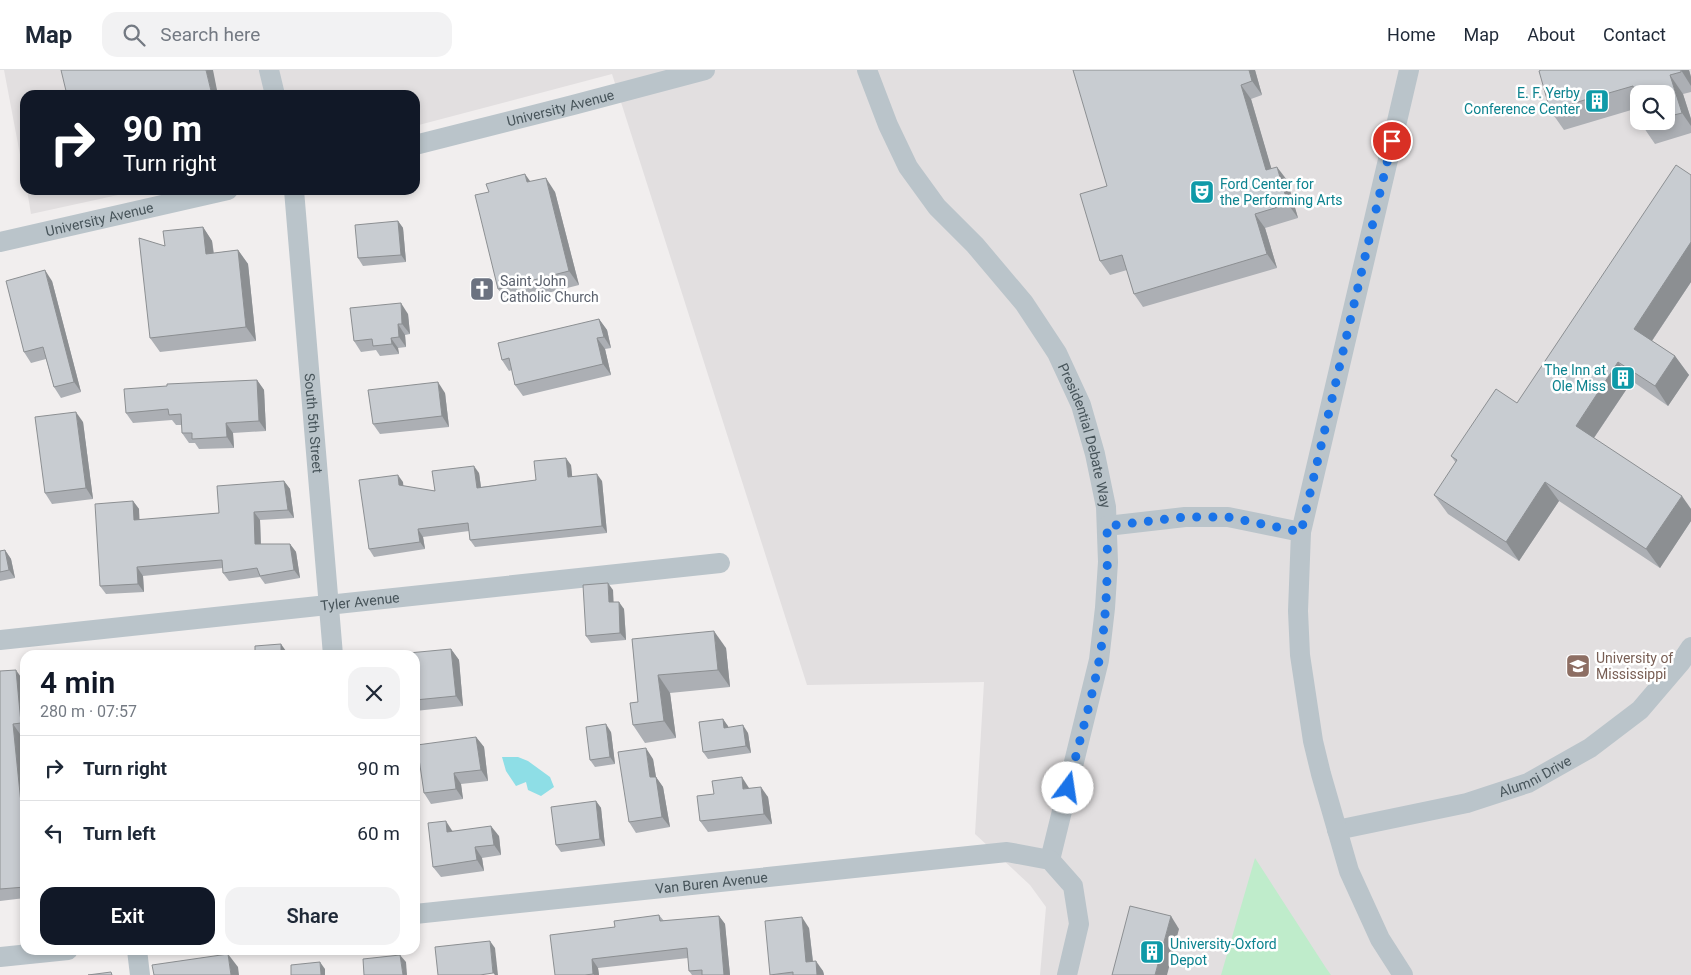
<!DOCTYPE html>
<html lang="en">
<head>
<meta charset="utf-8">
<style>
	body { margin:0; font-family:Roboto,sans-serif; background:#f2f2f3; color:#1f2937; height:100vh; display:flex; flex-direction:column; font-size:19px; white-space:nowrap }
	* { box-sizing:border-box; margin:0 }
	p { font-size:16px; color:#747a83 }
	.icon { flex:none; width:28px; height:28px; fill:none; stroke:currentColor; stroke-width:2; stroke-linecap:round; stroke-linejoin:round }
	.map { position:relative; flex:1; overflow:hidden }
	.details { position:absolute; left:20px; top:580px; width:400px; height:305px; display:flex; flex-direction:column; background:#fff; border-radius:15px; box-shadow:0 2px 8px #0003 }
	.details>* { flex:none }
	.top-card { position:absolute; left:20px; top:20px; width:400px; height:105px; border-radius:15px; box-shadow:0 2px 8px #0003; background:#111827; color:#fff; overflow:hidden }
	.fabs { position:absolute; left:1630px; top:15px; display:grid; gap:10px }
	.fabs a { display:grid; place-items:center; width:45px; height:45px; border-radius:10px; background:#fff; box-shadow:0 2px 8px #0003; font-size:25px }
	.pin { position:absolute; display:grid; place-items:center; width:42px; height:42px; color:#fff; margin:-21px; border:2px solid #fff; border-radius:50%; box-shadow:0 1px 5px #0007 }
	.me { position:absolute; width:55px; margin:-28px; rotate:14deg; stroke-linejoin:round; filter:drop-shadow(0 0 4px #0008) }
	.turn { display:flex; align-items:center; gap:18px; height:105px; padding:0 20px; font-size:22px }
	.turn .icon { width:65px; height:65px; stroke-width:2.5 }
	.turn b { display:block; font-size:35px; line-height:42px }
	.round { display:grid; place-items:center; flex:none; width:52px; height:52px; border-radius:15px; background:#f2f2f3 }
	.headline { display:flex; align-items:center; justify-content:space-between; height:85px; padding:0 20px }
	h1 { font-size:30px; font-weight:600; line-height:38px; color:#111827 }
	.cta { display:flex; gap:10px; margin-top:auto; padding:10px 20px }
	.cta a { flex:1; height:58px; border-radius:15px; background:#111827; color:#fff; font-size:20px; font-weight:600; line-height:58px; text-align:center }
	.cta a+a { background:#f2f2f3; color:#1f2937 }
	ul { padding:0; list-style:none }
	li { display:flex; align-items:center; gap:15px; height:65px; padding:0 20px; border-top:1px solid #e0e1e3 }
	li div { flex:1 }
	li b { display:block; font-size:19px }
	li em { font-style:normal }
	header { display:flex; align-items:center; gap:30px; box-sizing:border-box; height:70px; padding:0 25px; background:#fff; border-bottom:1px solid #e0e1e3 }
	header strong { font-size:24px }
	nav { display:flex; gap:28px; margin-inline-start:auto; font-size:18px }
	.search { width:350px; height:45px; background:#f2f2f3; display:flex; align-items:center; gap:12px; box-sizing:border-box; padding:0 18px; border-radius:15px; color:#747a83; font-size:19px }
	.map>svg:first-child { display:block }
	.education { fill:#e2dfe0; fill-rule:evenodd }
	.green { fill:#bfeccb }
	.water { fill:#8edee6 }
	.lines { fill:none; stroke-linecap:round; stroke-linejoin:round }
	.minor { stroke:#bac4ca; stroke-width:20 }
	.wall { fill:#acafb4 }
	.shaded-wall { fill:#8c8f92 }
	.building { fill:#c8ccd1; stroke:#8c8f92 }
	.route { stroke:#1a73e8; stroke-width:9; stroke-dasharray:0 16.2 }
	.labels { text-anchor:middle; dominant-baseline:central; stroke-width:5; stroke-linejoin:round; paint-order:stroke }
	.culture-label { font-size:14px; fill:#0d838f; stroke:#fff; text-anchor:end }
	.street-label { font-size:14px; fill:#47545a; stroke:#fff }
	.worship-label { font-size:14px; fill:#5b616d; stroke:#fff; text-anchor:start }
	.education-label { font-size:14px; fill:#785e54; stroke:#fff; text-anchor:start }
</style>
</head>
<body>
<header>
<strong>Map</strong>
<div class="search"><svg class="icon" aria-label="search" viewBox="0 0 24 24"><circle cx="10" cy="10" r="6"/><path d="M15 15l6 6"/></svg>Search here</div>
<nav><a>Home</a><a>Map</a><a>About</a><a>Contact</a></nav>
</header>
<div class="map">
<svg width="1691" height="905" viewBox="0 0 1691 905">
	<rect width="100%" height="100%" fill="#f1eeee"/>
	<g class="education">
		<path d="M4 0H1691V905H1040L1046 837 1030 815 975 764 984 612 807 615 612 4 415 56V25H25V111ZM1639 24H1666V51H1639Z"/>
		<path d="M27 120H141L31 144Z"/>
	</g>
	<path class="green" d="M1255 788 1326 898 1331 905H1221Z"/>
	<path class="water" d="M502 687H518L528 691 550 707 554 717 541 726 528 720 526 712 516 716 506 701Z"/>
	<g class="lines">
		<g class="minor">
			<path d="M269 0 275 25"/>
			<path id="s1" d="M867 0 888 55 908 97 937 137 975 175 1024 233 1057 283 1081 335 1095 384 1106 437 1108 492 1105 538 1099 590 1050 790"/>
			<path id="s2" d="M415 75 573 35 705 0"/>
			<path id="s3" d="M294 120 333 585"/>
			<path id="s4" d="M0 172 228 120"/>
			<path d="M1107 456 1185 447H1228L1301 462"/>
			<path id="s5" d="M0 570 720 493"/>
			<path id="s6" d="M1337 760 1467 733 1528 713 1590 678 1640 640 1681 592 1691 577"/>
			<path id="s7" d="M415 844 1007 782 1050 790 1073 816 1079 854 1067 905"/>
			<path d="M137 880 140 905"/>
			<path d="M0 887 68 880"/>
			<path d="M1403 905 1380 869 1349 801 1321 704 1313 671 1300 585 1298 541 1301 462 1409 0"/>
		</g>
	</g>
	<g class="wall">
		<path d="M1255 0 1262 25 1251 29 1271 98 1287 110 1298 148 1265 158 1277 198 1143 237 1134 224 1127 200 1110 205 1100 191 1107 116Z"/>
		<path d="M1541 0H1689L1691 7V22L1683 24 1691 49V63L1655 74 1642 55 1641 51H1666V24L1638 38 1564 60 1550 40Z"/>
		<path d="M1691 105V212L1652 271 1675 286 1689 305 1668 336 1632 311 1594 368 1691 439V451L1660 498 1559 431 1519 491 1448 444 1434 425 1456 393 1451 386 1517 333Z"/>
		<path d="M531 112 555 122 579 215 508 233 498 219Z"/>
		<path d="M398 151 403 158 406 192 363 196 358 188Z"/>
		<path d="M203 157 212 171 214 183 238 180 248 194 256 271 160 282 150 268 165 176Z"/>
		<path d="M52 211 81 322 61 328 54 317 46 289 31 293 24 282Z"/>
		<path d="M408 244 410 264 405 265 406 277 398 278 399 284 380 286 376 280 361 282 354 271Z"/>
		<path d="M599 249 607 260 611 278 605 279 611 305 523 326 515 315 512 300 509 301 502 290Z"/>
		<path d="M257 310 264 320 266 361 233 363 234 378 199 379 195 373H189L182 363V355H176L172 350 133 353 126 343Z"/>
		<path d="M445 323 449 357 380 364 373 354Z"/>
		<path d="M83 352 93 429 52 434 45 423Z"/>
		<path d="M571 395 572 407 602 411 607 463 475 477 470 470 469 461 423 467 425 479 374 487 369 479 403 412V416L435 421 479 403 481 417 536 410Z"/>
		<path d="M284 411 290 419 294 448 260 450 261 474H290L296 482 300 508 265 514 260 507 229 511 223 503V498L143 506 144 522 106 524 100 516 133 431 139 439V450L219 443Z"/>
		<path d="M5 480 11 489 15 508 0 511V481Z"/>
		<path d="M613 520V532L624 539 626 570 591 573 586 566Z"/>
		<path d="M632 569 726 578 730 617 670 623 676 668 645 673 633 655 638 632Z"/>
		<path d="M451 579 459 590 463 636 415 641V585Z"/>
		<path d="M0 601 23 610 25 629V664H20L25 712V828L0 831Z"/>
		<path d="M723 649 728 657 748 663 751 683 708 689 703 682Z"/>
		<path d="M611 662 615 694 595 697 590 690Z"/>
		<path d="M476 667 484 677 488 711 461 714 463 729 431 734 424 723Z"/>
		<path d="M653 689 656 707 663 717 670 757 636 763 629 752Z"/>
		<path d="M750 718 768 727 772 754 708 762 700 751 714 724Z"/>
		<path d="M596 731 601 738 605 776 561 782 556 775Z"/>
		<path d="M453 761 499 766 501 785 482 788 484 801 441 807 433 797Z"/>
		<path d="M659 845 664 851 719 846 725 854 730 905H692L689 901 688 888 598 898 599 905H555L615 857Z"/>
		<path d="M809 858 813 891 823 901 824 905H770Z"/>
	</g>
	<g class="shaded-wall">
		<path d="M206 0H213L218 25H212Z"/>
		<path d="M1249 0H1255L1262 25 1252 11Z"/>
		<path d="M1681 0H1689L1691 7V16Z"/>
		<path d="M1670 5 1683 24 1691 49V56L1682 43Z"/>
		<path d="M1241 15 1251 29 1276 114 1266 100Z"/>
		<path d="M1277 97 1287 110 1298 148 1288 134Z"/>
		<path d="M525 104 535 118 527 112Z"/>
		<path d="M546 108 555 122 579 215 569 201Z"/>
		<path d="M1255 144 1265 158 1277 198 1267 184Z"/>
		<path d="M398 151 403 158 406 192 401 185Z"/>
		<path d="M203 157 212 171 215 197 206 184Z"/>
		<path d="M1691 172V212L1647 278 1634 259Z"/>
		<path d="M238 180 248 194 256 271 246 257Z"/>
		<path d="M45 200 52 211 81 322 74 312Z"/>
		<path d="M401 233 408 244 410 264 402 254Z"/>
		<path d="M599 249 607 260 611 278 604 267Z"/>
		<path d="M398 254 405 265 406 277 399 267Z"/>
		<path d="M391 268 398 278 399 284 392 274Z"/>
		<path d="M597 268 605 279 611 305 603 294Z"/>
		<path d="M1675 286 1689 305 1668 336 1655 316Z"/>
		<path d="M1618 292 1632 311 1589 375 1576 356Z"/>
		<path d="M257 310 264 320 266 361 259 351Z"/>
		<path d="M438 312 445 323 449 357 442 346Z"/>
		<path d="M76 342 83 352 93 429 86 418Z"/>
		<path d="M226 353 233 363 234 378 227 367Z"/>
		<path d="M566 388 571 395 573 414 568 407Z"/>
		<path d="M474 396 479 403 482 425 477 418Z"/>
		<path d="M597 404 602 411 607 463 602 456Z"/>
		<path d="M398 405 403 412 404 422 399 415Z"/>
		<path d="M284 411 290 419 294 448 288 440Z"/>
		<path d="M1545 412 1559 431 1519 491 1506 472Z"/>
		<path d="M1682 426 1691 439V451L1660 498 1646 479Z"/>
		<path d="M133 431 139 439 140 459 134 450Z"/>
		<path d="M254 442 260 450 261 482 255 474Z"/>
		<path d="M418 459 423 467 425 479 420 472Z"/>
		<path d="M290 474 296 482 300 508 294 500Z"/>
		<path d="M5 480 11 489 15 508 9 500Z"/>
		<path d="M137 497 143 506 144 522 138 514Z"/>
		<path d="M608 513 613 520 614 539 609 532Z"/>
		<path d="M619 532 624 539 626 570 620 563Z"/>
		<path d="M714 561 726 578 730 617 718 600Z"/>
		<path d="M281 574 286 581V585H281Z"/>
		<path d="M451 579 459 590 463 636 456 626Z"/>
		<path d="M16 600 23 610 25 629V659L21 653Z"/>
		<path d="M658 605 670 623 676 668 664 651Z"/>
		<path d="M723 649 728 656 730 665 724 658Z"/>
		<path d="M13 654 20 664 25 712V765L24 763Z"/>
		<path d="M606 654 611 662 615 694 610 687Z"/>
		<path d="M743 655 748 663 751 683 746 676Z"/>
		<path d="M476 667 484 677 488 711 481 700Z"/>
		<path d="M646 678 653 689 656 707 663 717 670 757 662 747 650 707Z"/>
		<path d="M454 703 461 714 463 729 456 719Z"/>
		<path d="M742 707 749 718 743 719Z"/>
		<path d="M761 717 768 727 772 754 764 744Z"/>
		<path d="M596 731 601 738 605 776 600 769Z"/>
		<path d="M446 751 453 762H447Z"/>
		<path d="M491 756 499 766 501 785 494 775Z"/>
		<path d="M475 777 482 788 484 801 477 790Z"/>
		<path d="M719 846 725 854 730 905H724Z"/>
		<path d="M1171 846 1179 859 1167 905H1155Z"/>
		<path d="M802 847 809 858 814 902 806 892Z"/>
		<path d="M490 871 495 878 498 905H495L493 903Z"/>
		<path d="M228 884 238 897 239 905H231Z"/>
		<path d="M400 885 406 892 407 905H403Z"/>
		<path d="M592 889 598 898 599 905H594L593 904Z"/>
		<path d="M816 891 823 901 824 905H817Z"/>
		<path d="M320 892 325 899V905H321Z"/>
	</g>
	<g class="building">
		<path d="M61 0H206L212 25H67Z"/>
		<path d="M1073 0H1249L1252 11 1241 15 1266 100 1277 97 1288 134 1255 144 1267 184 1134 224 1122 185 1100 191 1080 124 1107 116Z"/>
		<path d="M1541 0H1681V2L1670 5 1682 43 1666 47V24H1639V40L1633 16 1550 40 1539 1Z"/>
		<path d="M1641 51H1654L1642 55Z"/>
		<path d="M1676 95 1691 105V172L1634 259 1675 286 1655 316 1618 292 1576 356 1682 426 1646 479 1545 412 1506 472 1434 425 1457 390 1451 386 1496 319 1517 333Z"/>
		<path d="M525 104 527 112 546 108 569 201 498 219 475 125 489 122 486 114Z"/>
		<path d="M398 151 401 185 358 188 355 155Z"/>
		<path d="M203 157 206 184 238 180 246 257 150 268 139 168 165 176 163 161Z"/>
		<path d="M45 200 74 312 54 317 43 277 24 282 6 211Z"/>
		<path d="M401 233 402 254H398L399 267 391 268 392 274 373 276 372 269 354 271 350 238Z"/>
		<path d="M599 249 604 267 597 268 603 294 515 315 509 288 502 290 498 273Z"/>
		<path d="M257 310 259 351 226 353 227 367 192 369V363H182L181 344 169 345 168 339 126 343 124 319 167 316V314Z"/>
		<path d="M438 312 442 346 373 354 368 320Z"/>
		<path d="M76 342 86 418 45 423 35 347Z"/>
		<path d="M566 388 568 407 597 404 602 456 470 470 468 453 418 459 420 472 369 479 359 410 398 405 399 415 435 421 432 401 474 396 477 418 536 410 534 391Z"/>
		<path d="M284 411 288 440 254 442 255 474H290L294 500 260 506 257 498 223 503 222 490 137 497 138 514 100 516 95 434 133 431 134 450 219 443 217 416Z"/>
		<path d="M5 480 9 500 0 502V481Z"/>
		<path d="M608 513 609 532H619L620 563 586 566 583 515Z"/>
		<path d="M714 561 718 600 658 605 664 651 633 655 630 633 638 632 632 569Z"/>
		<path d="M281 574V585H245L255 584V576Z"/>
		<path d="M451 579 456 626 415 630V585H399L398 584Z"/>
		<path d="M16 600 21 653 13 654 24 763H25V817L0 819V601Z"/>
		<path d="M723 649 724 658 743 655 746 676 703 682 699 652Z"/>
		<path d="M606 654 610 687 590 690 586 657Z"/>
		<path d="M476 667 481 700 454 703 456 719 424 723 417 675Z"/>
		<path d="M646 678 650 707H656L662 747 629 752 618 682Z"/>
		<path d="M742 707 743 719 761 717 764 744 700 751 697 726 714 724 712 711Z"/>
		<path d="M596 731 600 769 556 775 551 737Z"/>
		<path d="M446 751 447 762 491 756 494 775 475 777 477 790 433 797 428 753Z"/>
		<path d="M1130 836 1171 846 1155 905H1112Z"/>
		<path d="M659 845 660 851 719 846 724 905H702V900L689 901 687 878 592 889 593 904 585 905H555L550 865 615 857 614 851Z"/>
		<path d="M802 847 806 892 816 891 817 905H793V902L770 905 765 851Z"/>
		<path d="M490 871 493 903 480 905H438L435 877Z"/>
		<path d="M228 884 231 905H154L152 895Z"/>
		<path d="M400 885 403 905H364L363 889Z"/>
		<path d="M320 892 321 905H291V895Z"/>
		<path d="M111 902 112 905H88Z"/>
	</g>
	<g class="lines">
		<path class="route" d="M1068 718C1078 675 1091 633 1099 591 1107 547 1108 501 1107 456L1185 447H1228L1301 462 1392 71"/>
	</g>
	<defs>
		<symbol id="building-square" viewBox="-11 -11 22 22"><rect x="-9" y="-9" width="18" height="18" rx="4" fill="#0f9aa8" stroke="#fff"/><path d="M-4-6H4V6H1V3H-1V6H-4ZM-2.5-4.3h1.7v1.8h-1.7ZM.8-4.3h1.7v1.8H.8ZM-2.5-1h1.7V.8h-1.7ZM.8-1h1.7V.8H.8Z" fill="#fff"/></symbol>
		<symbol id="theatre-square" viewBox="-11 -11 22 22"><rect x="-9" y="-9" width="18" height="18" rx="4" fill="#0f9aa8" stroke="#fff"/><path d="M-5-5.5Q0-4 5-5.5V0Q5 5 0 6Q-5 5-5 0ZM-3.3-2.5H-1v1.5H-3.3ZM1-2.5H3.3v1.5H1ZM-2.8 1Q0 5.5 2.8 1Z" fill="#fff"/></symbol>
		<symbol id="church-square" viewBox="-11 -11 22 22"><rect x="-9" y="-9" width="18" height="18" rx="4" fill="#6b7280" stroke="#fff"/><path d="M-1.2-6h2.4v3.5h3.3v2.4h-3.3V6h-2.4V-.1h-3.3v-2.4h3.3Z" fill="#fff"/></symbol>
		<symbol id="university-square" viewBox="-11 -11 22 22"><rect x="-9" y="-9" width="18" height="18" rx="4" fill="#8d6e63" stroke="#fff"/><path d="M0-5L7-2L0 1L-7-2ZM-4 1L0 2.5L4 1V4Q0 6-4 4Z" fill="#fff"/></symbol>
	</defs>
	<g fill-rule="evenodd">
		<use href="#building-square" x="1583" y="17" width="28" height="28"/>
		<use href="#theatre-square" x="1188" y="108" width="28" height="28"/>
		<use href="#church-square" x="468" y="205" width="28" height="28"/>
		<use href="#building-square" x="1609" y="294" width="28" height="28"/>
		<use href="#university-square" x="1564" y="582" width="28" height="28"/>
		<use href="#building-square" x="1138" y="868" width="28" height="28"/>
	</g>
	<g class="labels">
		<g class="culture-label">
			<text x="1580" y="23">E. F. Yerby<tspan x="1580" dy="16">Conference Center</tspan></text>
			<text x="1220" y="114" text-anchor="start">Ford Center for<tspan x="1220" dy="16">the Performing Arts</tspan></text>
			<text x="1606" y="300">The Inn at<tspan x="1606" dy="16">Ole Miss</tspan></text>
			<text x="1170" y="874" text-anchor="start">University-Oxford<tspan x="1170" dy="16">Depot</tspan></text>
		</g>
		<g class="street-label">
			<text stroke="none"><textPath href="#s2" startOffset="150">University Avenue</textPath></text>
			<text stroke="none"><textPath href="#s4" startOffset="102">University Avenue</textPath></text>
			<text stroke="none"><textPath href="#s3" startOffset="234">South 5th Street</textPath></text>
			<text stroke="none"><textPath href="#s1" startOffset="432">Presidential Debate Way</textPath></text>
			<text stroke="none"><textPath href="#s5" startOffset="362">Tyler Avenue</textPath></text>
			<text stroke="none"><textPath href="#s6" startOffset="206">Alumni Drive</textPath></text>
			<text stroke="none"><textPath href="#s7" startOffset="298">Van Buren Avenue</textPath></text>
		</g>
		<g class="worship-label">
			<text x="500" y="211">Saint John<tspan x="500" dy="16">Catholic Church</tspan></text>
		</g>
		<g class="education-label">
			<text x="1596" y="588">University of<tspan x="1596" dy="16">Mississippi</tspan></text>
		</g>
	</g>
</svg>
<div class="fabs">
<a><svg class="icon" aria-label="search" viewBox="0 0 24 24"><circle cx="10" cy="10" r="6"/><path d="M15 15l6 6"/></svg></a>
</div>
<div class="pin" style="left:1392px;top:71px;background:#d93025"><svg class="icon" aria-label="arrive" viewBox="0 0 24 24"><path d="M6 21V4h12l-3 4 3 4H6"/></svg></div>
<svg class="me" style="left:1068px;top:718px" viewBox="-20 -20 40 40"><circle r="19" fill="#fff"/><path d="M0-13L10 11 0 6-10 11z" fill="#1a73e8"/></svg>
<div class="top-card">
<div class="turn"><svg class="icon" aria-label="right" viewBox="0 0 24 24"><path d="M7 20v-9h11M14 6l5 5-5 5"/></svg><div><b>90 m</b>Turn right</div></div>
</div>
<section class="details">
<div class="headline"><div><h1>4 min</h1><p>280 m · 07:57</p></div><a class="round"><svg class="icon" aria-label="close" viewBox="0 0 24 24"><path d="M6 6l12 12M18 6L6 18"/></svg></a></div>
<ul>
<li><svg class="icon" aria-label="right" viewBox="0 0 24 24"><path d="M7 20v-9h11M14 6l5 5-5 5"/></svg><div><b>Turn right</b></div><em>90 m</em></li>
<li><svg class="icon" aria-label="left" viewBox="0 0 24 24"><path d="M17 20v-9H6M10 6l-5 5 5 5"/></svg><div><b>Turn left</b></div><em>60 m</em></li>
</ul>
<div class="cta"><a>Exit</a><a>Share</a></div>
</section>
</div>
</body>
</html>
